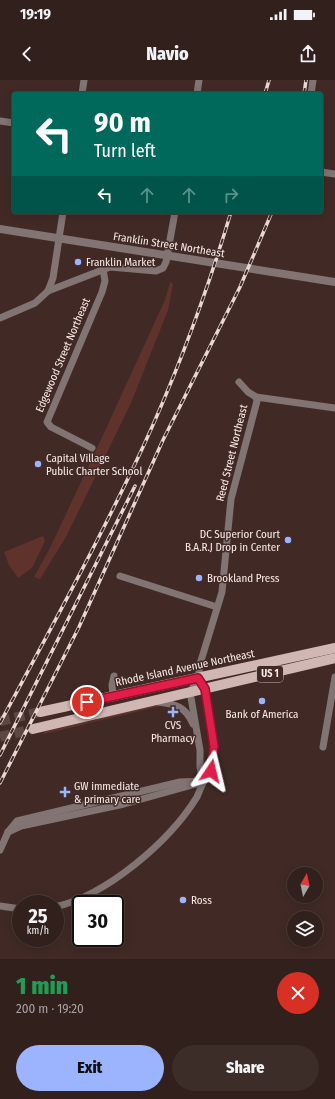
<!DOCTYPE html>
<html lang="en">
<head>
<meta charset="utf-8">
<style>
	body { margin:0; font-family:"Fira Sans Condensed",sans-serif; background:#3d2d29; color:#f1f3f6; height:100vh; display:flex; flex-direction:column; font-size:15px; white-space:nowrap }
	* { box-sizing:border-box; margin:0 }
	p { font-size:13px; color:#a8a3a3 }
	.icon { flex:none; width:22px; height:22px; fill:none; stroke:currentColor; stroke-width:2; stroke-linecap:round; stroke-linejoin:round }
	.map { position:relative; height:879px; overflow:hidden }
	.side { display:flex; flex-direction:column; background:#31201c; flex:1 }
	.side>* { flex:none }
	.hud { position:absolute; left:12px; top:12px; width:311px; height:122px; border-radius:4px; box-shadow:0 2px 10px #0003,0 0 0 1px #4c3e3b; background:#00695c; color:#fff; overflow:hidden }
	.needle { width:26px; rotate:9deg }
	.tools { position:absolute; left:287px; top:787px; display:grid; gap:8px }
	.tools a { display:grid; place-items:center; width:36px; height:36px; border-radius:50%; background:#31201c; box-shadow:0 2px 10px #0003,0 0 0 1px #4c3e3b; font-size:20px }
	.speed { position:absolute; left:12px; top:815px; display:flex; gap:8px; font-size:20px; font-weight:700; text-align:center }
	.speed>* { display:grid; place-content:center; width:52px; height:52px; border-radius:50%; background:#31201c; box-shadow:0 2px 10px #0003,0 0 0 1px #4c3e3b; line-height:1 }
	.speed small { font-size:10px; font-weight:400 }
	.speed .limit { border:2px solid #111; border-radius:6px; background:#fff; color:#111 }
	.pin { position:absolute; display:grid; place-items:center; width:34px; height:34px; color:#fff; margin:-17px; border:2px solid #fff; border-radius:50%; box-shadow:0 1px 4px #0007 }
	.me { position:absolute; width:44px; margin:-22px; rotate:10deg; stroke-linejoin:round; filter:drop-shadow(0 0 3px #0008) }
	.turn { display:flex; align-items:center; gap:14px; height:84px; padding:0 16px; font-size:18px }
	.turn .icon { width:52px; height:52px; stroke-width:2.5 }
	.turn b { display:block; font-size:28px; line-height:34px }
	.lanes { display:flex; align-items:center; height:38px; padding:0 16px; background:#0003; justify-content:center; gap:20px; direction:ltr }
	.lanes .off { opacity:.35 }
	.round { display:grid; place-items:center; flex:none; width:42px; height:42px; border-radius:21px; background:#3d2d29 }
	.summary { display:flex; align-items:center; justify-content:space-between; height:68px; padding:0 16px }
	h1 { font-size:24px; font-weight:800; line-height:30px; color:#1e9e55 }
	.cta { display:flex; gap:8px; margin-top:auto; padding:8px 16px }
	.cta a { flex:1; height:46px; border-radius:24px; background:#9bb4fd; color:#111; font-size:16px; font-weight:800; line-height:46px; text-align:center }
	.cta a+a { background:#3d2d29; color:#f1f3f6 }
	.status { display:flex; justify-content:space-between; align-items:center; height:28px; padding:0 20px; background:#31201c; direction:ltr }
	.status svg { height:11px; fill:currentColor }
	header { display:flex; justify-content:space-between; align-items:center; height:52px; padding:0 16px; background:#31201c; font-size:18px; font-weight:800 }
	.map>svg:first-child { display:block }
	.green { fill:#60322c }
	.lines { fill:none; stroke-linecap:round; stroke-linejoin:round }
	.primary-tunnel { stroke:#5d4743; stroke-width:10; stroke-dasharray:10 5; stroke-linecap:butt }
	.minor { stroke:#817472; stroke-width:7 }
	.tertiary { stroke:#817472; stroke-width:8 }
	.primary { stroke:#d1b7b3; stroke-width:10 }
	.rail-casing { stroke:#e8d7d4; stroke-width:3.5 }
	.rail { stroke:#412a26; stroke-width:2; stroke-dasharray:6; stroke-linecap:butt }
	.route-casing { stroke:#92132f; stroke-width:10 }
	.route { stroke:#e11d48; stroke-width:7 }
	.poi-dot { fill:#9bb4fd; stroke:#412a26; stroke-width:1.5 }
	.labels { text-anchor:middle; dominant-baseline:central; stroke-width:3; stroke-linejoin:round; paint-order:stroke }
	.shield { fill:#412a26; stroke:#c3b1ae; stroke-width:1 }
	.shield-label { font-size:10px; font-weight:bold; fill:#fbebe8 }
	.street-label { font-size:11px; fill:#fbebe8; stroke:#412a26 }
	.poi-label { font-size:11px; fill:#fbebe8; stroke:#412a26; text-anchor:start }
</style>
</head>
<body>
<div class="status"><b>19:19</b><svg viewBox="0 0 49 12"><path d="M0 12V9h3v3zM5 12V6h3v6zM10 12V3h3v9zM15 12V0h3v12zM26 1h20v11H26zM47 4h2v5h-2z"/></svg></div>
<header><svg class="icon" aria-label="back" viewBox="0 0 24 24"><path d="M15 5l-7 7 7 7"/></svg>Navio<svg class="icon" aria-label="share" viewBox="0 0 24 24"><path d="M12 15V3M7 8l5-5 5 5M5 13v7h14v-7"/></svg></header>
<div class="map">
<svg width="335" height="879" viewBox="0 0 335 879">
	<rect width="100%" height="100%" fill="#412a26"/>
	<g class="green">
		<path d="M170 202 173 204 168 230 131 323 67 455 40 499 34 497 50 468 104 353 165 220Z"/>
		<path d="M43 456 45 461 32 488 18 498 9 485 4 472Z"/>
		<path d="M159 624 160 626 44 654V652Z"/>
	</g>
	<g class="lines">
		<g class="primary-tunnel">
			<path d="M0 641 40 632"/>
			<path d="M0 657 33 649"/>
		</g>
		<g class="minor">
			<path d="M82 14 84 0"/>
			<path d="M197 14 199 0"/>
			<path d="M311 14 313 0"/>
			<path d="M0 41 14 43"/>
			<path d="M321 92 335 94"/>
			<path d="M48 211 53 198 63 132"/>
			<path d="M0 238 35 223 48 211 110 187 156 191 163 188 166 182 175 132"/>
			<path d="M239 302 248 312 256 317 335 328"/>
			<path d="M92 368 51 347 47 342 102 212 105 201 103 189"/>
			<path d="M120 496 217 527"/>
			<path d="M113 616 112 605 114 596"/>
			<path d="M158 622C176 624 186 627 193 644"/>
			<path d="M323 667 335 597"/>
			<path d="M203 701 200 687V670L190 612 198 599 200 584 222 512 231 419 257 321 256 317"/>
			<path d="M8 752 21 746 124 724 196 704"/>
			<path d="M0 770 8 752 17 741 180 702 203 701"/>
			<path d="M0 826 21 829"/>
			<path d="M55 827C107 815 169 762 197 717 199 712 201 707 203 703 205 698 210 695 211 690 218 671 212 652 208 633 205 617 207 612 198 599"/>
		</g>
		<path class="tertiary" d="M0 149 335 202"/>
		<g class="primary">
			<path d="M40 632 335 568"/>
			<path d="M33 649 335 578"/>
		</g>
		<defs>
			<g id="rail">
				<path d="M265 14 269 0"/>
				<path d="M304 14 306 0"/>
				<path d="M0 643C49 552 99 461 143 367 178 291 207 212 231 132"/>
				<path d="M0 675 135 406"/>
				<path d="M0 703 79 547 163 360 240 207 272 132"/>
			</g>
		</defs>
		<use href="#rail" class="rail-casing"/>
		<use href="#rail" class="rail"/>
	</g>
	<g class="lines">
		<defs>
			<path id="route" d="M87 622 198 598 205 609 214 666 211 691"/>
		</defs>
		<use href="#route" class="route-casing"/>
		<use href="#route" class="route"/>
	</g>
	<g class="poi-dot">
		<circle cx="78" cy="182" r="4"/>
		<circle cx="38" cy="384" r="4"/>
		<circle cx="288" cy="460" r="4"/>
		<circle cx="199" cy="498" r="4"/>
		<circle cx="262" cy="621" r="4"/>
		<path d="M171 626h4v4h4v4h-4v4h-4v-4h-4v-4h4z"/>
		<path d="M63 706h4v4h4v4h-4v4h-4v-4h-4v-4h4z"/>
		<circle cx="183" cy="820" r="4"/>
	</g>
	<g class="labels">
		<rect class="shield" x="257" y="586" width="26" height="16" rx="3"/>
		<g class="shield-label">
			<text x="270" y="594">US 1</text>
		</g>
		<g class="street-label">
			<text transform="translate(169 165) rotate(9)">Franklin Street Northeast</text>
			<text transform="translate(63 275) rotate(-67)">Edgewood Street Northeast</text>
			<text transform="translate(232 373) rotate(-76)">Reed Street Northeast</text>
			<text transform="translate(185 588) rotate(-12)">Rhode Island Avenue Northeast</text>
		</g>
		<g class="poi-label">
			<text x="86" y="182">Franklin Market</text>
			<text x="46" y="378">Capital Village<tspan x="46" dy="13">Public Charter School</tspan></text>
			<text x="280" y="454" text-anchor="end">DC Superior Court<tspan x="280" dy="13">B.A.R.J Drop in Center</tspan></text>
			<text x="207" y="498">Brookland Press</text>
			<text x="262" y="634" text-anchor="middle">Bank of America</text>
			<text x="173" y="645" text-anchor="middle">CVS<tspan x="173" dy="13">Pharmacy</tspan></text>
			<text x="74" y="706">GW immediate<tspan x="74" dy="13">&amp; primary care</tspan></text>
			<text x="191" y="820">Ross</text>
		</g>
	</g>
</svg>
<div class="tools">
<a><svg class="needle" viewBox="-14 -14 28 28"><path d="M0-13l5 13h-10z" fill="#e53935"/><path d="M0 13l5-13h-10z" fill="#a8a3a3"/></svg></a>
<a><svg class="icon" aria-label="layers" viewBox="0 0 24 24"><path d="M12 4l9 5-9 5-9-5zM3 14l9 5 9-5"/></svg></a>
</div>
<div class="speed"><div>25<small>km/h</small></div><div class="limit">30</div></div>
<div class="pin" style="left:87px;top:622px;background:#d93025"><svg class="icon" aria-label="arrive" viewBox="0 0 24 24"><path d="M6 21V4h12l-3 4 3 4H6"/></svg></div>
<svg class="me" style="left:211px;top:691px" viewBox="-20 -20 40 40"><path d="M0-17L14 15 0 8-14 15z" fill="#e11d48" stroke="#fff" stroke-width="4"/></svg>
<div class="hud">
<div class="turn"><svg class="icon" aria-label="left" viewBox="0 0 24 24"><path d="M17 20v-9H6M10 6l-5 5 5 5"/></svg><div><b>90 m</b>Turn left</div></div>
<div class="lanes"><svg class="icon" aria-label="left" viewBox="0 0 24 24"><path d="M17 20v-9H6M10 6l-5 5 5 5"/></svg><svg class="icon off" aria-label="ahead" viewBox="0 0 24 24"><path d="M12 20V5M6 11l6-6 6 6"/></svg><svg class="icon off" aria-label="ahead" viewBox="0 0 24 24"><path d="M12 20V5M6 11l6-6 6 6"/></svg><svg class="icon off" aria-label="right" viewBox="0 0 24 24"><path d="M7 20v-9h11M14 6l5 5-5 5"/></svg></div>
</div>
</div>
<section class="side">
<div class="summary"><div><h1>1 min</h1><p>200 m · 19:20</p></div><a class="round" style="background:#d93025;color:#fff"><svg class="icon" aria-label="close" viewBox="0 0 24 24"><path d="M6 6l12 12M18 6L6 18"/></svg></a></div>
<div class="cta"><a>Exit</a><a>Share</a></div>
</section>
</body>
</html>
